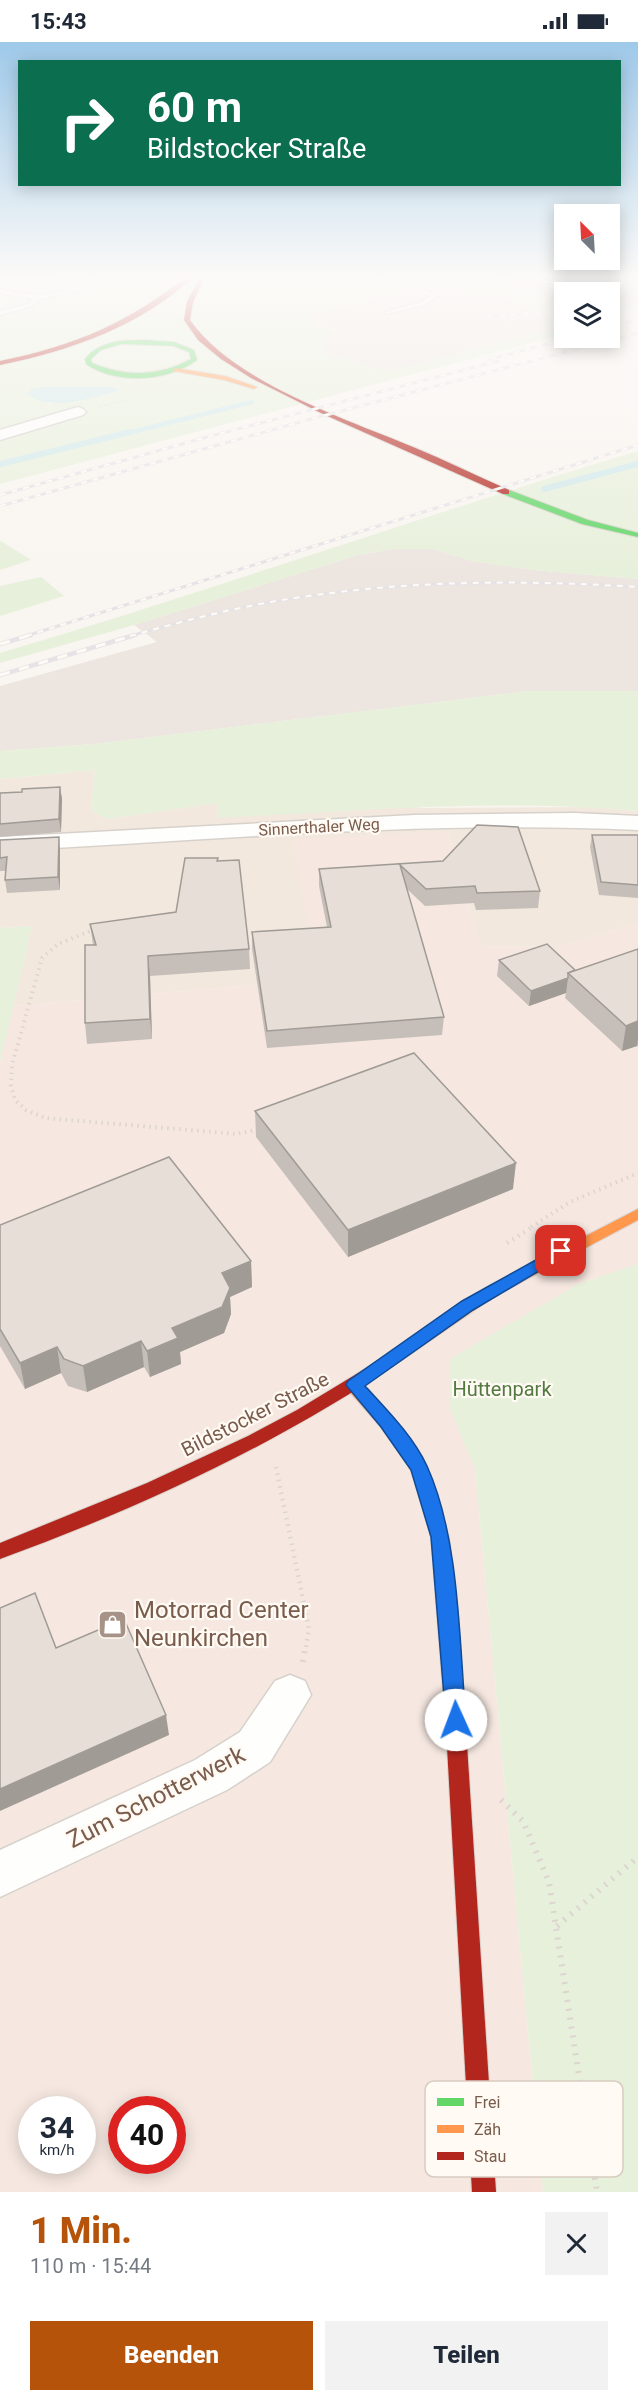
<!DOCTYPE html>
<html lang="de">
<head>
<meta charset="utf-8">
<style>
	body { margin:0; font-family:Roboto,sans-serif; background:#f2f2f3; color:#1f2937; height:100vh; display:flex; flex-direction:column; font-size:22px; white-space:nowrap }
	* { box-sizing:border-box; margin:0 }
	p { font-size:20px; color:#747a83 }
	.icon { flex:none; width:33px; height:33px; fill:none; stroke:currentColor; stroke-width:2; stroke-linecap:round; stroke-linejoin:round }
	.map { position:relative; height:2150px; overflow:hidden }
	.panel { display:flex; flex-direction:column; background:#fff; flex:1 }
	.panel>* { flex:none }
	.hud { position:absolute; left:18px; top:18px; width:603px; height:126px; border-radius:0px; box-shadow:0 3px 15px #0003; background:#0b6e4f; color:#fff; overflow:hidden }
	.needle { width:39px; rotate:336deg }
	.fabs { position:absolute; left:554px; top:162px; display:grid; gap:12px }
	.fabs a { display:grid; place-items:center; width:66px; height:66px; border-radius:0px; background:#fff; box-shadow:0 3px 15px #0003; font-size:30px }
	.speed { position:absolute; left:18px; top:2054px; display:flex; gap:12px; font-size:30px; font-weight:700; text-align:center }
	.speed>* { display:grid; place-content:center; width:78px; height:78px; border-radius:50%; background:#fff; box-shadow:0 3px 15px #0003; line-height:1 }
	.speed small { font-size:15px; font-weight:400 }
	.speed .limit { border:9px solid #d22; background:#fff; color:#111 }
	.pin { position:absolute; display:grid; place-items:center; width:51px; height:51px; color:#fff; margin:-26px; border-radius:12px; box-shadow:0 3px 9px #0006 }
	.me { position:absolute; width:66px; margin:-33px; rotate:358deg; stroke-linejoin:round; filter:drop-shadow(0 0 4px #0008) }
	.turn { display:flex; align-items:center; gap:21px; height:126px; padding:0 30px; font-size:27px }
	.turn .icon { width:78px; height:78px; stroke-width:2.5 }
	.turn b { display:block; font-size:42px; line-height:51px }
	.round { display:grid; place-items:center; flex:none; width:63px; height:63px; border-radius:0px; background:#f2f2f3 }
	.summary { display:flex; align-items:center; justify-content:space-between; height:102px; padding:0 30px }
	h1 { font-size:36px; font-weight:800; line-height:45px; color:#b45309 }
	.button { display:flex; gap:12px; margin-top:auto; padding:12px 30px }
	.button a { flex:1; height:69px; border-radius:0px; background:#b45309; color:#fff; font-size:24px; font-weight:800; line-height:69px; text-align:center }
	.button a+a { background:#f2f2f3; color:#1f2937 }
	.status { display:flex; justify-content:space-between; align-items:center; height:42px; padding:0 30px; background:#fff; direction:ltr }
	.status svg { height:16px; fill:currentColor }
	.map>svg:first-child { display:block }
	.residential { fill:#f2e8de }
	.commercial { fill:#f6e8e1; fill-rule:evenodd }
	.industrial { fill:#ede5e0 }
	.green { fill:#e7f0db; fill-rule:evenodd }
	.water { fill:#d0e8ea }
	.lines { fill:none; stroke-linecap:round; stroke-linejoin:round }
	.stream-far1 { stroke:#d0e8ea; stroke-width:4.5 }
	.stream { stroke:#d0e8ea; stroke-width:6 }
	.lane-casing { stroke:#d7d1cb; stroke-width:3 }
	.street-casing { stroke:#d7d1cb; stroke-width:3 }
	.fast-casing { stroke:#d9d2cb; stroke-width:2 }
	.slow-casing { stroke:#d9d2cb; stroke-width:2 }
	.jam-casing { stroke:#d9d2cb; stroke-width:2 }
	.path-far3 { stroke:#dcd5d0; stroke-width:1.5; stroke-dasharray:1 2; stroke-linecap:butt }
	.path-far2 { stroke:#dcd5d0; stroke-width:4; stroke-dasharray:1.5 4.5; stroke-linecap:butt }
	.path-far1 { stroke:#dcd5d0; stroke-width:4.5; stroke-dasharray:1.5 5; stroke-linecap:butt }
	.path { stroke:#dcd5d0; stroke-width:6; stroke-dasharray:2 7; stroke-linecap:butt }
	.lane { fill:#fefefd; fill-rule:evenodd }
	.street { fill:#fefefd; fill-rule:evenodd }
	.fast { fill:#63d668; fill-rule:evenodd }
	.slow { fill:#ff974d; fill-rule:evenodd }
	.jam { fill:#b3261e; fill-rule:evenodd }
	.rail-far1-casing { stroke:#e6e3e7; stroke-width:3 }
	.rail-casing { stroke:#e6e3e7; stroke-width:4.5 }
	.rail-far1 { stroke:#fffaf3; stroke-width:2; stroke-dasharray:6; stroke-linecap:butt }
	.rail { stroke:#fffaf3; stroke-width:3; stroke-dasharray:10; stroke-linecap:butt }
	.wall { fill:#c6bfb9 }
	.shaded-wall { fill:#a19b96 }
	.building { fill:#e6ded7; stroke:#a19b96; stroke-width:1.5 }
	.route { fill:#1a73e8; stroke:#114b97; stroke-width:1.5 }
	.labels { text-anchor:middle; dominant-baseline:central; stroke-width:4.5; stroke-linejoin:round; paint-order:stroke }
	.far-street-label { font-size:16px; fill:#7a5c4d; stroke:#fffaf3 }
	.park-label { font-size:20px; fill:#537a41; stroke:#fffaf3 }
	.street-label { font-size:20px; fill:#7a5c4d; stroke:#fffaf3 }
	.near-poi-label { font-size:24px; fill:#7a5c4d; stroke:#fffaf3; text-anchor:start }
	.near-street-label { font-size:24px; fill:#7a5c4d; stroke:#fffaf3 }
	.key { fill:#fffaf3; stroke:#d7cbc1; stroke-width:1.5 }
	.key-label { font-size:16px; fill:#7a5c4d }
</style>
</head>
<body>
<div class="status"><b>15:43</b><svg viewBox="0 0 49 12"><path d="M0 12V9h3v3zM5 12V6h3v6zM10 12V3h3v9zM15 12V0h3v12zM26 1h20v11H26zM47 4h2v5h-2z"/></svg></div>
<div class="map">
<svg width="638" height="2150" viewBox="0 0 638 2150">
	<rect width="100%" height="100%" fill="#f9f5f0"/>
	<path class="residential" d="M95 728 91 768 107 777 272 753 424 766 595 765 638 769V881L558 905 480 904 448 789 318 937 13 964 32 884 0 886V737Z"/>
	<path class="commercial" d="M448 789 480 904 558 905 638 881V1222L578 1242 449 1364 475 1427 543 2150H0V1021L13 964 317 937 293 797ZM32 2067H82V2118H32ZM122 2067H172V2118H122Z"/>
	<g class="industrial">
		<path d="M434 232H524L593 240H638V259L609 263V250H564V255Z"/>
		<path d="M431 244 473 254 501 256 539 269 495 273 498 276 564 271V276L542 279 552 288 395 328H379L325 311 322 298 335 288 307 279 313 272Z"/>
		<path d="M393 507H433L473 519 533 528 638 537V649H528L95 702 0 709V644L157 600 134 583 358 513Z"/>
	</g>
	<g class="green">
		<path d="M67 232H434L564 255V267L539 269 501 256 473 254 431 244 313 272 308 278 318 284 335 288 322 298 325 311 379 328H395L552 288 541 279 564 276V292L0 442V256ZM41 345H111L117 346 103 353 48 362Z"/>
		<path d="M524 232H638V240H593Z"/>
		<path d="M638 409V537L533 528 473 519 433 507H393L358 513 134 583 0 621V611C214 548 424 473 638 409Z"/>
		<path d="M0 499H1L31 518 0 528Z"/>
		<path d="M41 535 64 554 0 574V544Z"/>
		<path d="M528 649H638V769C499 756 357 769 217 776V761L107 777 91 768 95 728 0 737V709L95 702Z"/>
		<path d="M32 884 0 1021V886Z"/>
		<path d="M638 1222V2150H543L475 1427 449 1364 450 1317 578 1242Z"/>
	</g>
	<path class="water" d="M41 345H111L117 346V349C91 356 48 371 27 351L31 347Z"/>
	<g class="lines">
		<path class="stream-far1" d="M124 392 252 360"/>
		<g class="stream">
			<path d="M0 422 130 390"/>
			<path d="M544 447 638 422"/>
		</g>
		<defs>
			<g id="lane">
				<path d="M98 232H105L81 248 41 257 32 264 0 273V269L28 262 33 257 0 251V247C36 257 67 255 98 232Z"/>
				<path d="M364 232H374L439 254 423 263 386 272V270L419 261 431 254Z"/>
				<path d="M461 232H479L590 249 584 250Z"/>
			</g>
			<g id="street">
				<path d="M78 365 83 367 86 370 83 373 0 398V388Z"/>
				<path d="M575 771 638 774V788C426 778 212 798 0 809V795L414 773Z"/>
				<path d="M290 1633 305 1639 311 1653 270 1720 227 1748 0 1855V1808L195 1718 240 1690 275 1639Z"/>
			</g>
			<g id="fast">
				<path d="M146 298 174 300 194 308 197 318C168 340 116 343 86 322L85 317C100 298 123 298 146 298ZM122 302 173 304 189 310 191 317C158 335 126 335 92 321L91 317 101 308Z"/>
				<path d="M503 448H509L588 478 638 491V495L582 482 503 452Z"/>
			</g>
			<g id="slow">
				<path d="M175 326 225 334 257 345 254 347 224 338 173 329Z"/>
				<path d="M638 1167V1178L495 1254 402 1318 396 1320 390 1318 388 1314 390 1310 485 1246Z"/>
				<path d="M354 1337 360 1338 393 1375 425 1421 449 1495 466 1687 463 1694 456 1696 449 1694 446 1687 431 1495 411 1428 381 1385 348 1348 346 1343 348 1338Z"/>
			</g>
			<g id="jam">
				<path d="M190 232H197C141 284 73 308 0 323V319C75 304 130 280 190 232Z"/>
				<path d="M199 236 204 237 193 260 190 278C233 340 345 377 413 405 445 418 477 434 509 448V452H503L323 372 251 336 221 317 198 298 184 278 187 260Z"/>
				<path d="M396 1308 402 1310 404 1314 402 1318C278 1402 140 1466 0 1517V1501L147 1441 248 1394 297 1368Z"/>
				<path d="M456 1678 463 1680 466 1687 496 2150H472L446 1687 449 1680Z"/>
			</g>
		</defs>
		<use href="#lane" class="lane-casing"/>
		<use href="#street" class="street-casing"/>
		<use href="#fast" class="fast-casing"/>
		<use href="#slow" class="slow-casing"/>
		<use href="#jam" class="jam-casing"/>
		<path class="path-far3" d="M99 365 126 358"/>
		<g class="path-far2">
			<path d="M95 887 58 902 42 916 12 1023 11 1044 15 1058 26 1068 45 1076 236 1092 260 1087"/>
			<path d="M531 1185 570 1160 638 1131"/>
		</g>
		<g class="path-far1">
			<path d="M507 1201 534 1184"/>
			<path d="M276 1425 309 1587 305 1609"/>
		</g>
		<g class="path">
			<path d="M303 1620 305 1607"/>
			<path d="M501 1758 523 1779 549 1840 597 2150"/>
			<path d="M557 1884 638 1815"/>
		</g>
		<use href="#lane" class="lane"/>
		<use href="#street" class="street"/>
		<use href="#fast" class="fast"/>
		<use href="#slow" class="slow"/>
		<use href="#jam" class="jam"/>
		<defs>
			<g id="rail-far1">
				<path d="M609 265 638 261"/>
				<path d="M487 275 564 269"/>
				<path d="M609 286 638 278"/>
				<path d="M490 317 571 296"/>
				<path d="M0 453 207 395 498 319"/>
				<path d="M0 464 311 377 638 291"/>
				<path d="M26 594 638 403"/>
				<path d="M130 594C187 578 244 563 302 555 414 538 526 538 638 545"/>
			</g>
			<g id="rail">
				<path d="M0 602 31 593"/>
				<path d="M0 633 135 593"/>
			</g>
		</defs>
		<use href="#rail-far1" class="rail-far1-casing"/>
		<use href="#rail" class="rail-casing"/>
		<use href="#rail-far1" class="rail-far1"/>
		<use href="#rail" class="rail"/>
	</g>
	<g class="wall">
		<path d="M60 745 62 757 61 790 0 795V751L22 750Z"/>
		<path d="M592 793H638V856L599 853 590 805Z"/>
		<path d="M0 798 60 808V848L7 851 5 838 6 829H0Z"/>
		<path d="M218 816V819L249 907 250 927 150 934 152 997 87 1002 85 981 93 903 90 882 176 870Z"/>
		<path d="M443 819 540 849 538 866 476 868 474 861 425 864 407 847 444 975 442 993 267 1006 252 907V890L327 885 319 844V827Z"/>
		<path d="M638 907V1005L637 1004 622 1009 565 956 566 951 529 964 497 934 499 918 575 928Z"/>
		<path d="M255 1069 513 1147 348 1215 256 1095Z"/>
		<path d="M0 1183 251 1219 252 1245 230 1255 231 1272 224 1291 180 1310 181 1322 150 1335 144 1325 87 1350 68 1344 61 1331 25 1347 0 1304Z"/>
	</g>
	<g class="shaded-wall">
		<path d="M60 745 62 757 61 790 59 777Z"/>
		<path d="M59 795 60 808V848L58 835Z"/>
		<path d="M148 914 150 934 152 997 150 977Z"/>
		<path d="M568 936 566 951 529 964 531 949Z"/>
		<path d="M638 979V997L637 1004 622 1009 626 984Z"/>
		<path d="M516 1121 513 1147 348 1215V1188Z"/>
		<path d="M251 1219 252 1245 230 1255 231 1272 224 1291 180 1310 181 1322 150 1335 147 1309 222 1231Z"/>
		<path d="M141 1299 144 1325 87 1350 83 1324Z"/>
		<path d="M57 1305 61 1331 25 1347 20 1321Z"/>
		<path d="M166 1673 169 1693 0 1769V1747Z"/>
	</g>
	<g class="building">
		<path d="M60 745 59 777 0 782V751L22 750V747Z"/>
		<path d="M477 783 518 785 540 849 477 851 475 844 426 847 400 823 444 975 267 989 252 890 331 885 319 827 443 819Z"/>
		<path d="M592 793H638V843L601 840Z"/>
		<path d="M59 795 58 835 5 838 7 815 0 816V798Z"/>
		<path d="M185 816H218L217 819 239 818 249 907 148 914 150 977 85 981V903H96L90 882 176 870Z"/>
		<path d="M547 902 575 928 568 931V936L531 949 499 918Z"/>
		<path d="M638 907V979L626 984 568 931Z"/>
		<path d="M414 1011 516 1121 348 1188 255 1069Z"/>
		<path d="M169 1115 251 1219 222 1231 230 1246 222 1265 172 1286 178 1296 147 1309 141 1299 83 1324 64 1317 57 1305 20 1321 0 1287V1183Z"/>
		<path d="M35 1551 56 1606 124 1577 166 1673 0 1747V1566Z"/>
	</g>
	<linearGradient id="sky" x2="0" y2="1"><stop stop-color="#9ec9e9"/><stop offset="0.44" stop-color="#fcfaf8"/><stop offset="1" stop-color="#fcfaf8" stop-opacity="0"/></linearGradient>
	<rect width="638" height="533" fill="url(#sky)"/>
	<path class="route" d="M561 1204 568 1209 566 1213 473 1268 365 1344C387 1368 413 1394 427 1424 460 1497 459 1599 466 1678L463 1685 456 1687 449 1685 446 1678 431 1495 411 1428 381 1385 346 1343 348 1339 462 1259Z"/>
	<defs>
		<symbol id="shop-square" viewBox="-11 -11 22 22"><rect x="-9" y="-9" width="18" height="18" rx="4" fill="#a69286" stroke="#fffaf3"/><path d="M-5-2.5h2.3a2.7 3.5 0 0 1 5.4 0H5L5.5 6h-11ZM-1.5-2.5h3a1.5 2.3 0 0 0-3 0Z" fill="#fff"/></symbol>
	</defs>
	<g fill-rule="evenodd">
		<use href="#shop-square" x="96" y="1566" width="33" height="33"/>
	</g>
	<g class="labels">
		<g class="far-street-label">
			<text transform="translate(319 785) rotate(-3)">Sinnerthaler Weg</text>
		</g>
		<g class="park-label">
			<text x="502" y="1347">Hüttenpark</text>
		</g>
		<g class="street-label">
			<text transform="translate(255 1372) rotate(-27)">Bildstocker Straße</text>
		</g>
		<g class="near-poi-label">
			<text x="134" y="1568">Motorrad Center<tspan x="134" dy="28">Neunkirchen</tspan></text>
		</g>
		<g class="near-street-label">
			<text transform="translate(156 1755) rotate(-27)">Zum Schotterwerk</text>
		</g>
	</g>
	<rect x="425" y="2039" width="198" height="96" rx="9" class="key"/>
	<rect x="437" y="2056" width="27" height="8" fill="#63d668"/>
	<rect x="437" y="2083" width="27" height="8" fill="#ff974d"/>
	<rect x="437" y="2110" width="27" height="8" fill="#b3261e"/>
	<g class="key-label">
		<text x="474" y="2066">Frei</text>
		<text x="474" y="2093">Zäh</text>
		<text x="474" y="2120">Stau</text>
	</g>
</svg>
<div class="fabs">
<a><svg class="needle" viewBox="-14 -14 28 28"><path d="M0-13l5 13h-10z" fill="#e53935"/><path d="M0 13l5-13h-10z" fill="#747a83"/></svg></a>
<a><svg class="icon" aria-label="layers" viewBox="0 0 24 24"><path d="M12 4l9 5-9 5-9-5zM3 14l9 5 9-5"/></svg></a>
</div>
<div class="speed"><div>34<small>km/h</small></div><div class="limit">40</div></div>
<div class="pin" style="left:561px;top:1209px;background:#d93025"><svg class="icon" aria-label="arrive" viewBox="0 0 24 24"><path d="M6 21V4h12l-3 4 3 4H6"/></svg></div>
<svg class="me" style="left:456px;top:1678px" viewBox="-20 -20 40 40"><circle r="19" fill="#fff"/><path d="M0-13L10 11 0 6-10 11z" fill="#1a73e8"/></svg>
<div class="hud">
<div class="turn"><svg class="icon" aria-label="right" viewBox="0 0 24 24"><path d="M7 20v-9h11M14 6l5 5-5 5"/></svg><div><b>60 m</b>Bildstocker Straße</div></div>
</div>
</div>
<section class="panel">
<div class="summary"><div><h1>1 Min.</h1><p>110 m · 15:44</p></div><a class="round"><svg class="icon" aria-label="close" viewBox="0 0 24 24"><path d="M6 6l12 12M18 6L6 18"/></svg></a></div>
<div class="button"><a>Beenden</a><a>Teilen</a></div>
</section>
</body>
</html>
